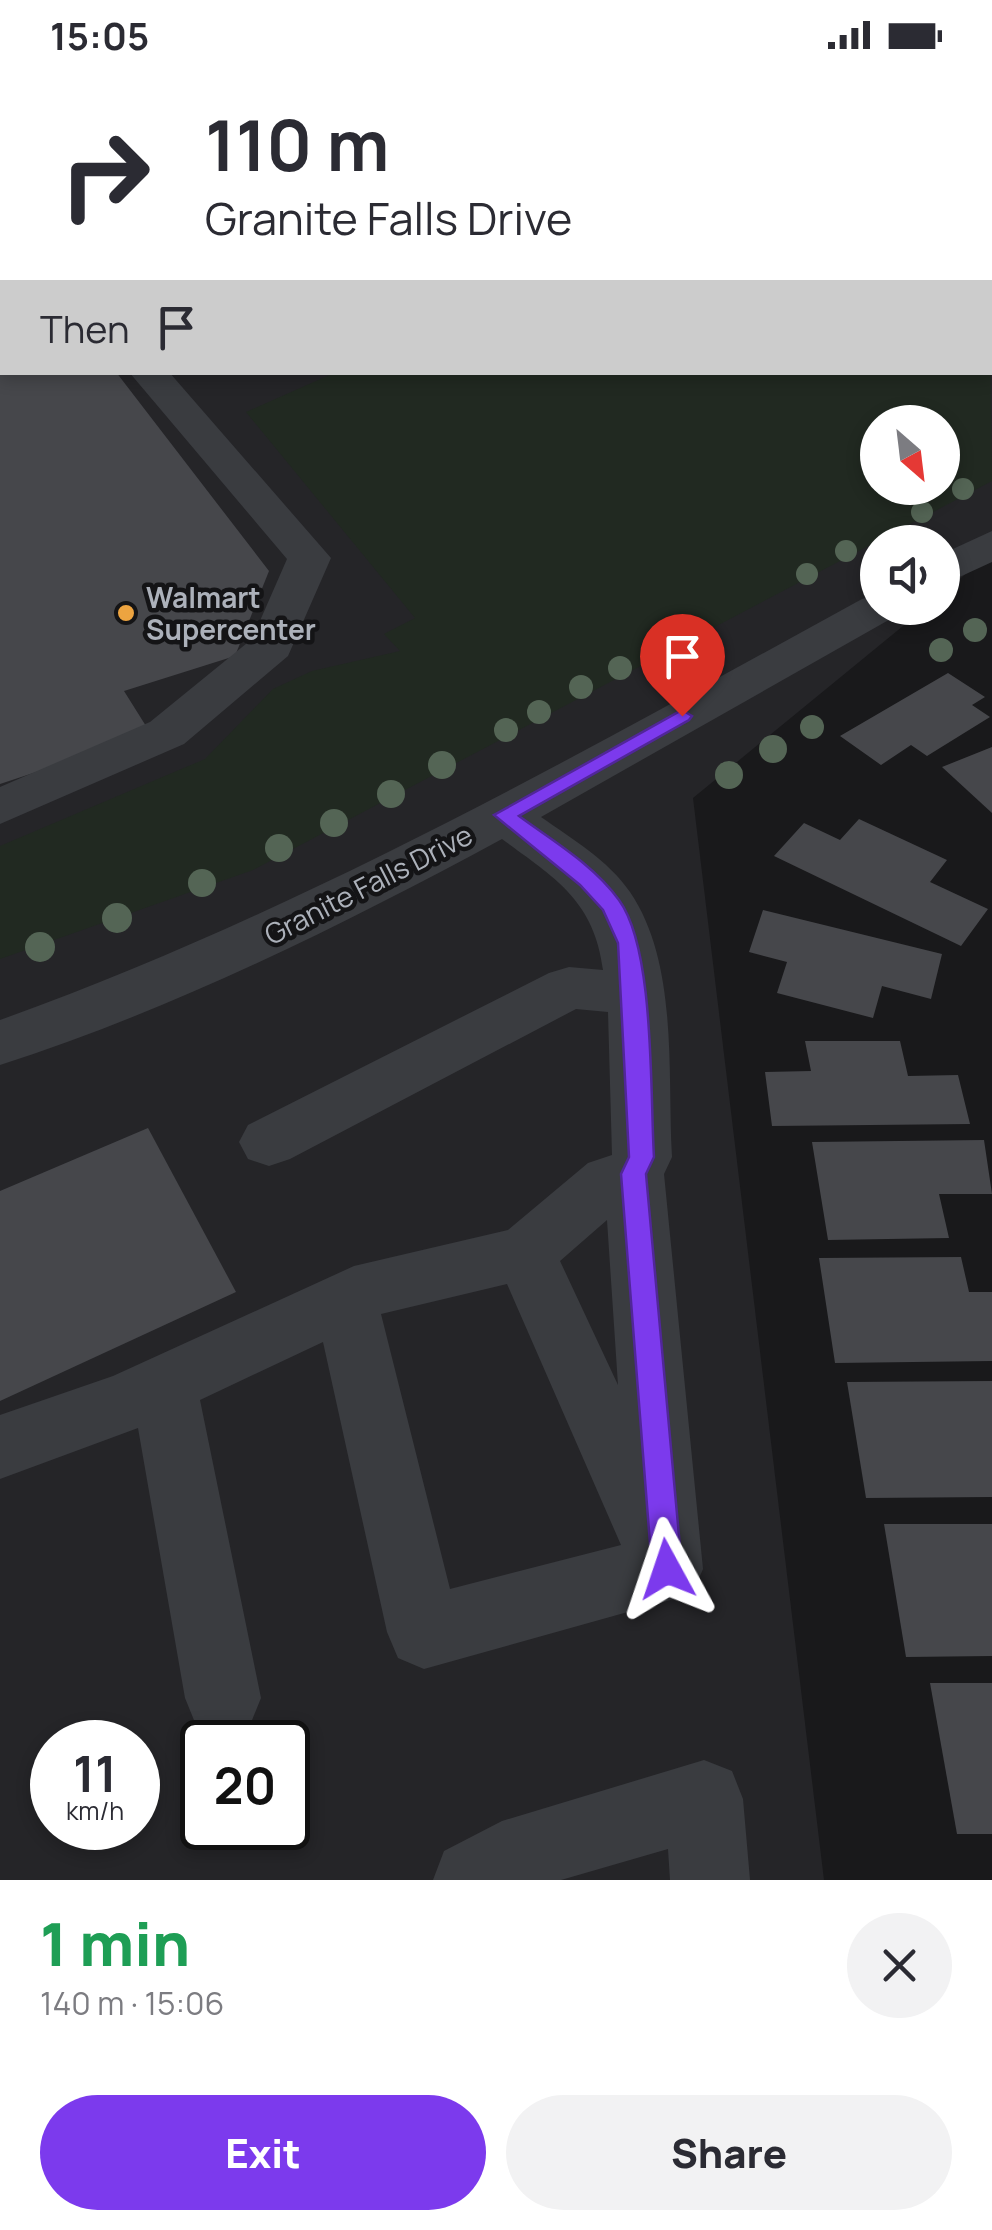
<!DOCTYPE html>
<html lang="en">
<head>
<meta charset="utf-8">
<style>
	body { margin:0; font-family:Manrope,sans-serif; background:#f2f2f3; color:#2b2b33; height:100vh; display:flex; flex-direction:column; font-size:38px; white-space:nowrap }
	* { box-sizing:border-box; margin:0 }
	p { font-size:32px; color:#7c7c81 }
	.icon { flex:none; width:55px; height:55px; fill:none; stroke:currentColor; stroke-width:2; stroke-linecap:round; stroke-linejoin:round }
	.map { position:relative; height:1810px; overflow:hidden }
	.details { display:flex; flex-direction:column; background:#fff; flex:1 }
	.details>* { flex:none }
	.hud { position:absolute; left:0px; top:0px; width:992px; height:305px; box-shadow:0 5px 15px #0003; background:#fff; color:#2b2b33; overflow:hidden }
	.needle { width:65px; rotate:152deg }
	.tools { position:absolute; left:860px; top:335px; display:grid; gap:20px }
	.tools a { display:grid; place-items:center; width:100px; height:100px; border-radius:50%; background:#fff; box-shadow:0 5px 15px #0003; font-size:50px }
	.speed { position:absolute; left:30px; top:1650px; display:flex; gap:20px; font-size:50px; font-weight:700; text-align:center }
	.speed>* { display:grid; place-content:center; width:130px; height:130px; border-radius:50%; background:#fff; box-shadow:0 5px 15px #0003; line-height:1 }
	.speed small { font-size:25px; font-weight:400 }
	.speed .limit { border:5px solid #111; border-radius:15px; background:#fff; color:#111 }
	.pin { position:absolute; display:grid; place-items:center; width:85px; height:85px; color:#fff; margin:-102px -42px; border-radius:50% 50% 50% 0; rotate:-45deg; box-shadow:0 0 10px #0007 }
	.pin .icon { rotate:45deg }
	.me { position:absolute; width:110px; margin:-55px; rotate:355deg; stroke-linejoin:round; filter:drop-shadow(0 0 8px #0008) }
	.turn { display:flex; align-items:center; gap:35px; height:210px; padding:0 40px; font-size:45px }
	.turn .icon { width:130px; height:130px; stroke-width:2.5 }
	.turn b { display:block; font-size:70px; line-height:85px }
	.then { display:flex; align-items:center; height:95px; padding:0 40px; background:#0003; gap:20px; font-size:38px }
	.round { display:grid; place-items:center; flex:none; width:105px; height:105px; border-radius:52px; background:#f2f2f3 }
	.head { display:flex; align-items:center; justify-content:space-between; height:170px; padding:0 40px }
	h1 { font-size:60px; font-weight:800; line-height:75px; color:#1e9e55 }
	.action { display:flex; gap:20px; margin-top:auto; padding:20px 40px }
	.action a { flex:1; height:115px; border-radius:60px; background:#7c3aed; color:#fff; font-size:40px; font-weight:800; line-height:115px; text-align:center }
	.action a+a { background:#f2f2f3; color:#2b2b33 }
	.status { display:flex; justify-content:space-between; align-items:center; height:70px; padding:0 50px; background:#fff; direction:ltr }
	.status svg { height:28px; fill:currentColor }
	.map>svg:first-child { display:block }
	.built { fill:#252528; fill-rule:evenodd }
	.green { fill:#212921; fill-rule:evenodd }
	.building { fill:#46474b }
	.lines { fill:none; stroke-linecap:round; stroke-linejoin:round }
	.minor { fill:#3a3c40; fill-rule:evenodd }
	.tree { fill:#546555 }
	.route { fill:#7c3aed; stroke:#51269a; stroke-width:2.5 }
	.poi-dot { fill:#eda440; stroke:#141416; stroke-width:4 }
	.labels { text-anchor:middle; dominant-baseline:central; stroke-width:9; stroke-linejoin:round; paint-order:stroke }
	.poi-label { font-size:28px; font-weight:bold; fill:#acb1ba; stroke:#141416; text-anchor:start }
	.street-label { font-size:28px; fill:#acb1ba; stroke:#141416 }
</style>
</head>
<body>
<div class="status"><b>15:05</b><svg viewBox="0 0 49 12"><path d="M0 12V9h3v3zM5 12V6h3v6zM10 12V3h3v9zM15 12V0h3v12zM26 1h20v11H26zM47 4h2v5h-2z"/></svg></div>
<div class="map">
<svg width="992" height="1810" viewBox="0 0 992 1810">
	<rect width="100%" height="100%" fill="#19191b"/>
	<path class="built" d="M0 0H992V482L943 523 942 472H878V538H925L693 728 824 1810H0ZM2 2H990V302H2ZM878 352H942V418H878ZM52 1672H138V1758H52ZM202 1672H288V1758H202Z"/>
	<path class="green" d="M990 278 992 411 253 800 0 889V776L205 689 273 619 312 601 400 581 384 564 415 548 246 342 334 303 990 302ZM878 352H942V418H878Z"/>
	<g class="building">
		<path d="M0 302H116L269 501 235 586 124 621 151 664 0 714Z"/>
		<path d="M948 603 985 627 972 635 990 647 927 686 911 675 881 695 840 666Z"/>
		<path d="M992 677V743L942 697Z"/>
		<path d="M859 749 947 790 930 812 988 839 961 876 774 786 804 753 840 770Z"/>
		<path d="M763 840 942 884 931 929 882 916 873 948 777 923 787 892 749 882Z"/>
		<path d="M805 971H900L908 1006 958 1005 970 1054 772 1056 765 1002 811 1001Z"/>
		<path d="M148 1058 236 1222 0 1331V1121Z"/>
		<path d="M984 1070 992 1124H939L949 1168 828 1170 812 1072Z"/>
		<path d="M961 1187 969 1222H992V1291L835 1293 819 1188Z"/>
		<path d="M992 1311V1427L866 1428 847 1312Z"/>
		<path d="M884 1454H992V1586L906 1587Z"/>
		<path d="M930 1613H992V1764H957Z"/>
	</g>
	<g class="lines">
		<g class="minor">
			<rect x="990" y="75" width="2" height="18"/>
			<rect x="0" y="242" width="2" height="22"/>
			<path d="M990 252 992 253V275L990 274Z"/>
			<path d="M129 302H169L331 488 288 586 184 674 0 754V717L150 652 252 569 287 489Z"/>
			<path d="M992 461V492L942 515V484Z"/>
			<path d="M878 525V538H900L894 547 541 747C572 769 608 790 630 822 679 894 667 1004 672 1087L664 1104 703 1499 692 1524 424 1599 398 1588 387 1562 323 1272 200 1330 261 1628 250 1655 223 1666 196 1655 185 1628 138 1358 0 1409V1345L113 1306 354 1196 508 1160 588 1093 612 1085 608 942 576 939 290 1089 269 1096 248 1089 239 1072 248 1055 549 903 569 897 603 900C594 830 555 808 502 769 341 856 174 939 0 995V950C303 841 581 683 862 529ZM607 1150 618 1315 560 1191ZM507 1214 621 1475 450 1519 381 1244Z"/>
			<path d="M704 1690 732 1701 743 1729 750 1810H670L668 1779 561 1810H433L444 1781 502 1751Z"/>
		</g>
	</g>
	<g class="tree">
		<circle cx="963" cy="419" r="11"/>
		<circle cx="922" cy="442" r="11"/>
		<circle cx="846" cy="481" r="11"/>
		<circle cx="807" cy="504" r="11"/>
		<circle cx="975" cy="560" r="12"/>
		<circle cx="685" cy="574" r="12"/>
		<circle cx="941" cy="580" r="12"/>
		<circle cx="620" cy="598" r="12"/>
		<circle cx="581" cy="617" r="12"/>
		<circle cx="539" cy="642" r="12"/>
		<circle cx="812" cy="657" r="12"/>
		<circle cx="506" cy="660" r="12"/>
		<circle cx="773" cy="679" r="14"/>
		<circle cx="442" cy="695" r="14"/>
		<circle cx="729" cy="705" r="14"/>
		<circle cx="391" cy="724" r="14"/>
		<circle cx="334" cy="753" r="14"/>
		<circle cx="279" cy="778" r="14"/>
		<circle cx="202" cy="813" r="14"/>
		<circle cx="117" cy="848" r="15"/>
		<circle cx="40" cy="877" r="15"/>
	</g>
	<path class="route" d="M682 640 692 646 689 650 519 746C553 771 594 795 619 830 655 879 650 1023 654 1087L646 1104 682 1499 677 1509 667 1513 656 1509 652 1499 621 1104 629 1087 618 873 603 840 580 815 494 745Z"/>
	<circle class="poi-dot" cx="126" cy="543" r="10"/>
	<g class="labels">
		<g class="poi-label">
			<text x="146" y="527">Walmart<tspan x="146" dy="32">Supercenter</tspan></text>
		</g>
		<g class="street-label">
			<text transform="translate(368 814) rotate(-27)">Granite Falls Drive</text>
		</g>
	</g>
</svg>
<div class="tools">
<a><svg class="needle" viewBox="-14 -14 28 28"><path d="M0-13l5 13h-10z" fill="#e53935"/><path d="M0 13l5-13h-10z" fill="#7c7c81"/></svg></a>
<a><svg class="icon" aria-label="sound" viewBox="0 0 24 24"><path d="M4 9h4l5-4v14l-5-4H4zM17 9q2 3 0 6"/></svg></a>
</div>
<div class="speed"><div>11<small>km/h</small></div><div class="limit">20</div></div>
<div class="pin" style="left:682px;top:646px;background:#d93025"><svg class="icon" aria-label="arrive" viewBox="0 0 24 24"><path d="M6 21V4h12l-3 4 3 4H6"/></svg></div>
<svg class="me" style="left:667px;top:1499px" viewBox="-20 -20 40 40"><path d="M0-17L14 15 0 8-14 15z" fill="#7c3aed" stroke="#fff" stroke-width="4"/></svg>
<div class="hud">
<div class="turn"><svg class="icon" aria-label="right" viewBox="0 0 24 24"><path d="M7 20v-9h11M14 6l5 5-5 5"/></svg><div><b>110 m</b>Granite Falls Drive</div></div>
<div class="then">Then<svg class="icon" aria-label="arrive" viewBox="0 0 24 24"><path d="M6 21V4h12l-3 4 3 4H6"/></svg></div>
</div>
</div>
<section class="details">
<div class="head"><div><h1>1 min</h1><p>140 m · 15:06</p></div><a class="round"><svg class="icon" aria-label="close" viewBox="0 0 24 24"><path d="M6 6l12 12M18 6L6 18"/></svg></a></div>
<div class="action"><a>Exit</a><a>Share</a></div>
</section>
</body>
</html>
